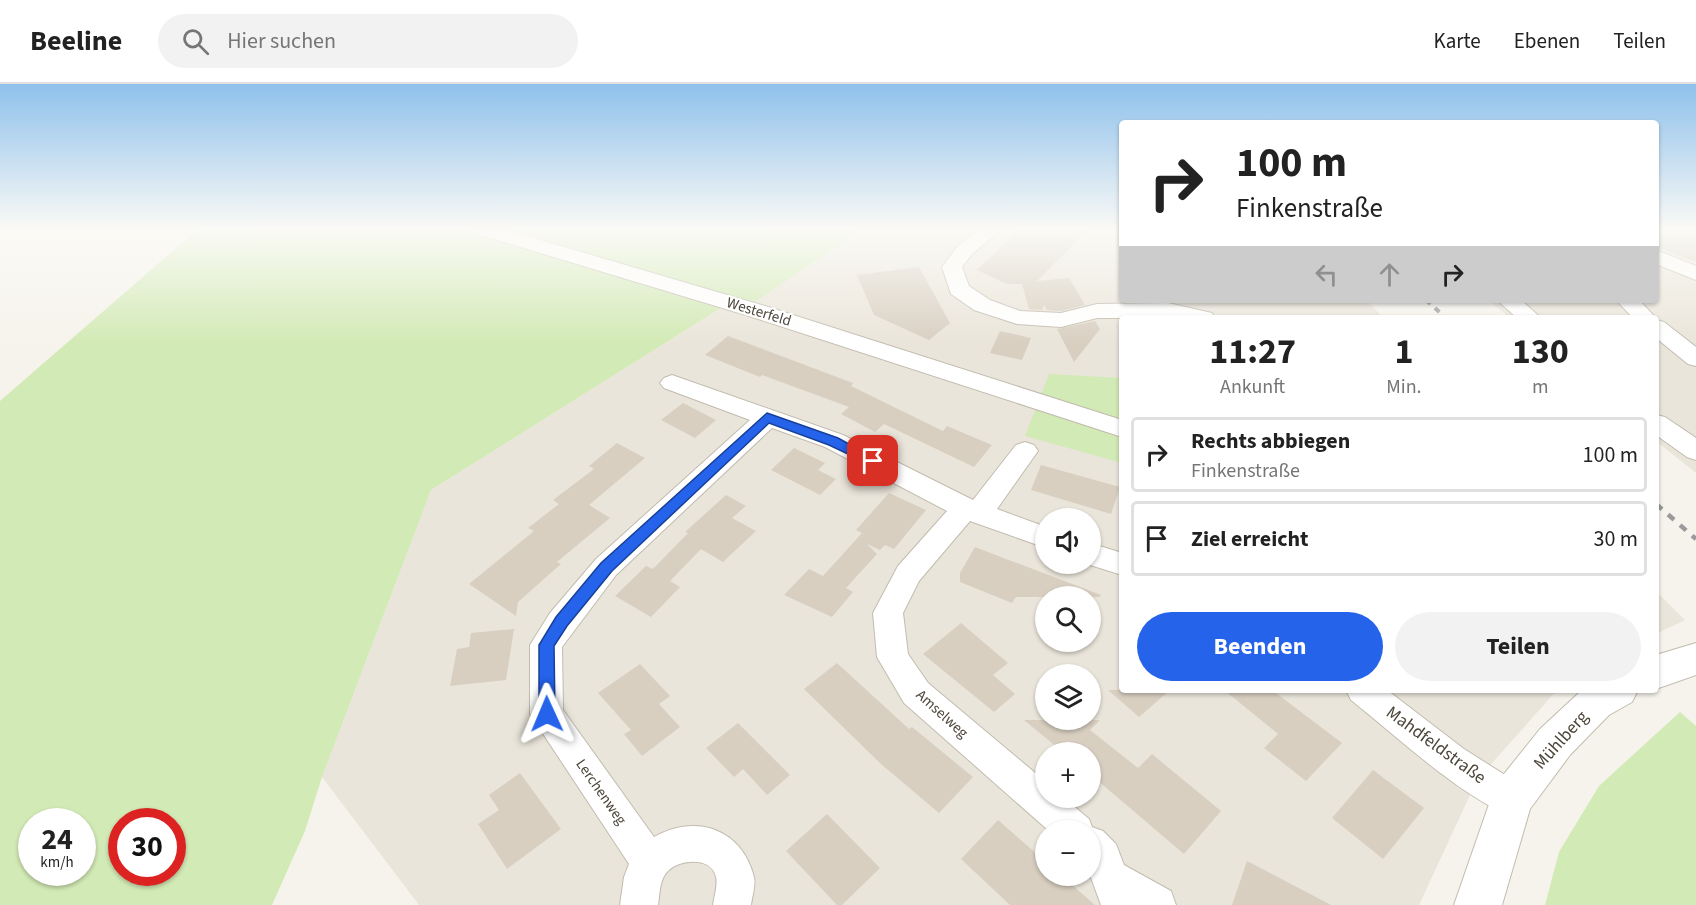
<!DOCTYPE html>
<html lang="de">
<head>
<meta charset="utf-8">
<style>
	body { margin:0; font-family:"Source Sans 3",sans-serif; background:#f2f2f2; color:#222; height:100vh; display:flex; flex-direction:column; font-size:22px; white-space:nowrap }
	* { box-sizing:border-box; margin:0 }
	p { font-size:20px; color:#767676 }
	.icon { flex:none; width:33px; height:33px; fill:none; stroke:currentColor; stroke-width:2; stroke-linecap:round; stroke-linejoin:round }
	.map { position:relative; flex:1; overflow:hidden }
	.sheet { position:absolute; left:1119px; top:231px; width:540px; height:378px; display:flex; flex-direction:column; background:#fff; border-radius:6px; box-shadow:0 2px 4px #0004 }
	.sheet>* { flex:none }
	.top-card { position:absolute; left:1119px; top:36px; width:540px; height:183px; border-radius:6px; box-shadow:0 2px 4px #0004; background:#fff; color:#222; overflow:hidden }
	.fabs { position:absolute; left:1035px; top:424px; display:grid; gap:12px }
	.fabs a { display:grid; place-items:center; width:66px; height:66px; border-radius:50%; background:#fff; box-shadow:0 2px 4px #0004; font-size:30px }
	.speed { position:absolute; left:18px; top:724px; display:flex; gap:12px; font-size:30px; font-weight:700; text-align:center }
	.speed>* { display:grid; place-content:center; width:78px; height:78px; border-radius:50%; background:#fff; box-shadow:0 2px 4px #0004; line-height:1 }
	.speed small { font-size:15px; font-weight:400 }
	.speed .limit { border:9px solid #d22; background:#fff; color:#111 }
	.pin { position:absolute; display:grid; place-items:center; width:51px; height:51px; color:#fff; margin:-26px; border-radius:12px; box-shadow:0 3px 9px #0006 }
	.me { position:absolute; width:66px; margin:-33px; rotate:359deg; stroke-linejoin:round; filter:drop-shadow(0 0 4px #0008) }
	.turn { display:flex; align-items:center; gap:21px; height:126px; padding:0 18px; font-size:27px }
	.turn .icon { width:78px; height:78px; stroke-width:2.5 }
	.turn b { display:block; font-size:42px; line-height:51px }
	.lanes { display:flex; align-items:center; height:57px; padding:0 18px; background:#0003; justify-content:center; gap:30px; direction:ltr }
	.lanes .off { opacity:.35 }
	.eta { display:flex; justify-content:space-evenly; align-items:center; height:102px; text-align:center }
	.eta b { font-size:36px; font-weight:700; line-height:42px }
	.action { display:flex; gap:12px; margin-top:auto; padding:12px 18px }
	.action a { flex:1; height:69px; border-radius:36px; background:#2563eb; color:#fff; font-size:24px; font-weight:700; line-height:69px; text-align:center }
	.action a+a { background:#f2f2f2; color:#222 }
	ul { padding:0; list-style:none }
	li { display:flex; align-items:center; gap:18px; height:75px; margin:0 12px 9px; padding:0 6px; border:3px solid #e0e0e0; border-radius:6px }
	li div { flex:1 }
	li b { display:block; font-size:22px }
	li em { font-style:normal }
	header { display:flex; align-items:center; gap:36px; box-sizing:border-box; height:84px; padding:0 30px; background:#fff; border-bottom:2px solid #e0e0e0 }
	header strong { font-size:28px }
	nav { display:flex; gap:33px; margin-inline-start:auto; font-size:21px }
	.search { width:420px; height:54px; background:#f2f2f2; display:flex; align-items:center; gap:15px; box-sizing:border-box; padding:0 21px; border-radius:33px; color:#767676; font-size:22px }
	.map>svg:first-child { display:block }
	.residential { fill:#eae5da; fill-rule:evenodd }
	.green { fill:#d2eab5; fill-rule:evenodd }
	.building { fill:#d8cfc1 }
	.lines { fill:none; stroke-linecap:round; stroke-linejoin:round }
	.minor-casing { stroke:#c2bbae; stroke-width:2 }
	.tertiary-casing { stroke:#c2bbae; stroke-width:2 }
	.minor { fill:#fff; fill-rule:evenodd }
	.tertiary { fill:#fff; fill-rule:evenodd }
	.rail-far1 { stroke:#9a9a9a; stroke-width:4; stroke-dasharray:6 6; stroke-linecap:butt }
	.rail { stroke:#9a9a9a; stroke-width:4.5; stroke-dasharray:8 8; stroke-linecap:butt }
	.route { fill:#2563eb; stroke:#184099; stroke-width:1.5 }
	.labels { text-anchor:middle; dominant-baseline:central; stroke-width:4.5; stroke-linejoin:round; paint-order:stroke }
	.street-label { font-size:15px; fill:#4b4439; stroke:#fff }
	.near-street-label { font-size:18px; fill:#4b4439; stroke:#fff }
</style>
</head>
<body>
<header>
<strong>Beeline</strong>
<div class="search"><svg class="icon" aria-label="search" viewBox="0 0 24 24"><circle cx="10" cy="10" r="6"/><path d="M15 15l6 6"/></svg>Hier suchen</div>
<nav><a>Karte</a><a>Ebenen</a><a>Teilen</a></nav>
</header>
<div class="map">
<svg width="1696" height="821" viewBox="0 0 1696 821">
	<rect width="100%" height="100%" fill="#f6f3ec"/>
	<g class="residential">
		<path d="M863 145H1122V216H1366L1384 234H1122V606H1557L1477 696 1419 821H419L322 693 431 406 724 222ZM1046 435H1090V480H1046ZM1046 513H1090V558H1046ZM1046 591H1090V636H1046ZM1046 669H1090V714H1046ZM1046 747H1090V792H1046Z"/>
		<path d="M1656 145H1696V389L1656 357V234H1510L1488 216H1656Z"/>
		<path d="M1656 507 1685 536 1656 550Z"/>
	</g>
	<g class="green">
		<path d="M198 145H467L724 222 431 406 322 693 305 747 272 821H0V317ZM32 738H82V789H32ZM122 738H172V789H122Z"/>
		<path d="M493 145H863L750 221Z"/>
		<path d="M1049 290 1122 294V379L1025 352Z"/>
		<path d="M1680 628 1696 642V821H1545L1559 768 1599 702Z"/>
	</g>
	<g class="building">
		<path d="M1019 145H1089L1037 197 1069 194 1085 221 1061 227 1047 226 1044 221 1042 226 1029 225 1022 200H1007L977 186Z"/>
		<path d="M1656 145H1696V178L1656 163Z"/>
		<path d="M919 183 950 239 929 256 874 231 857 191Z"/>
		<path d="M1095 237 1100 245 1074 278 1057 245Z"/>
		<path d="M1000 247 1031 254 1022 276 990 269Z"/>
		<path d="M728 252 853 299 851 302 943 347 947 342 992 361 974 383 884 340 875 348 841 330 849 323 762 291 760 293 705 271Z"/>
		<path d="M683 319 716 336 695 354 661 336Z"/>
		<path d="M617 359 645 374 589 421 610 434 557 478 561 480 518 518 516 532 469 500 534 447 528 444 559 420 553 416 594 385 589 382Z"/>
		<path d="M794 364 825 379 818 386 836 395 820 411 771 386Z"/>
		<path d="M1041 381 1120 403 1111 430 1031 406Z"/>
		<path d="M889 409 926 426 894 465 885 461 880 466 867 460 877 470 846 504 853 508 832 533 784 511 809 485 823 492 862 449 856 446Z"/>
		<path d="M726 411 746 422 732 434 756 447 723 478 701 465 670 497 680 503 651 533 615 512 646 482 653 485 688 449 685 448Z"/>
		<path d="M975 463 1101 511 1100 513H1016L1012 519 960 498V489Z"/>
		<path d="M961 539 1008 579 993 591 1015 610 994 628 923 570Z"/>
		<path d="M514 545 506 596 450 602 457 565 469 563 471 549Z"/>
		<path d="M837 579 909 645 912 643 973 693 939 729 881 680 804 605Z"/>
		<path d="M640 580 670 612 659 620 680 643 642 672 624 650 631 646 598 609Z"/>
		<path d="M1108 606H1170L1139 633Z"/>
		<path d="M1224 606H1272L1342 659 1306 697 1264 664 1278 650Z"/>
		<path d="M1024 636H1100L1090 646 1138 684 1152 670 1221 727 1184 770 1090 690V669H1064Z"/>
		<path d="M738 639 790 691 767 711 743 685 734 693 706 664Z"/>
		<path d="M1373 686 1424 724 1383 775 1332 734Z"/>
		<path d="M520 689 561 745 507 785 478 740 499 726 489 711Z"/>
		<path d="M827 730 880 784 842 821H837L786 767Z"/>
		<path d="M998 736 1046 778V792H1062L1095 821H1010L961 775Z"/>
		<path d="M1247 777 1331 821H1232Z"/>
	</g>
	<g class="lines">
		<defs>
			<g id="minor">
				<path d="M471 145H503L765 222 1122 336V353L749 232 474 149Z"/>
				<path d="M979 145H1002L972 170 962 183 969 202 990 216 1020 227 1061 229 1097 220 1168 219 1212 229 1215 234H1097L1061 243 1017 240 974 226 951 210 942 183 958 162Z"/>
				<path d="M1656 166 1696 182V196L1656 180Z"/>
				<path d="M1497 216H1521L1541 234H1517Z"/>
				<path d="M1616 216H1639L1656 234H1633Z"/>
				<path d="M1656 236 1664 238 1696 263V282L1688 280 1656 254Z"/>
				<path d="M672 291 843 351 973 416 1016 361 1025 358 1034 361 1038 367 997 425 1046 443V464L970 437 919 497 903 529 908 570 928 599 1046 698V714H1064L1089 735 1092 743 1103 747 1116 760 1124 781 1171 807 1176 821H1101L1090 791V747H1049L904 619 877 573 873 529 898 482 947 427 825 363 772 344 616 491 562 563 563 626 654 753C696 729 742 745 754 793 756 801 752 813 751 821H713C714 813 718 801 716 793 712 773 681 775 669 786 659 795 660 809 658 821H620L624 793 629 780 530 630V561L550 529 596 475 750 336 664 304 660 299 664 294Z"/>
				<path d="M1656 331 1665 333 1696 354V376L1687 373 1656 351Z"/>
				<path d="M1090 459 1122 469V491L1087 480H1090Z"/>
				<path d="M1346 606H1387L1464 665 1524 703 1529 715 1524 727 1511 732C1460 712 1395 651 1351 616Z"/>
			</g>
			<g id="tertiary">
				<path d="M1696 559V591L1656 605V571Z"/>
				<path d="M1638 606 1632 618 1609 631 1570 671 1530 725 1502 821H1454L1496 700 1540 645 1582 606Z"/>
			</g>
		</defs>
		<use href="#minor" class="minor-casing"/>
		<use href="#tertiary" class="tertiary-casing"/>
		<use href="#minor" class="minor"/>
		<use href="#tertiary" class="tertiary"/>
		<path class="rail-far1" d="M1426 216 1446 234"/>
		<path class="rail" d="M1656 420 1696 455"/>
	</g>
	<linearGradient id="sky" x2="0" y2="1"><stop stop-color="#8fc1ec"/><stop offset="0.56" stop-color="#fbfaf6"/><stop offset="1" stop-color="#fbfaf6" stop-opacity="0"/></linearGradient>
	<rect width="1696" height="260" fill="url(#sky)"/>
	<path class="route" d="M767 329 838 354 880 377 878 380H869L829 361 769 339 612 487 567 542 554 562 555 630 553 635 547 637 541 635 539 630V561L556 533 601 479Z"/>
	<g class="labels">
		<g class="street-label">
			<text transform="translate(759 228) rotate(17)">Westerfeld</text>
			<text transform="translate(942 630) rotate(42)">Amselweg</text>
			<text transform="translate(601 708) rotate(55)">Lerchenweg</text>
		</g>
		<g class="near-street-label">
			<text transform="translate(1561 656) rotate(-48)">Mühlberg</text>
			<text transform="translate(1436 661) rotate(36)">Mahdfeldstraße</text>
		</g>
	</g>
</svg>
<div class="fabs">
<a><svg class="icon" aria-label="sound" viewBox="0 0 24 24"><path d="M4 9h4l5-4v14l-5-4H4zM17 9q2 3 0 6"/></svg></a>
<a><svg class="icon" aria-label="search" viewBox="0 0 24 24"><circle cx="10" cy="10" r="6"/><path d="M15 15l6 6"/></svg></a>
<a><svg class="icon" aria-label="layers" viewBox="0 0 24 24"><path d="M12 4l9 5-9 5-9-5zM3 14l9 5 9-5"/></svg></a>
<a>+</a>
<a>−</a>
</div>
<div class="speed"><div>24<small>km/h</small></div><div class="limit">30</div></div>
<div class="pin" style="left:873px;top:377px;background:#d93025"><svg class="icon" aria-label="arrive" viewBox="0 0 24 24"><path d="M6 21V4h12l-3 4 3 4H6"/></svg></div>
<svg class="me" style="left:547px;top:630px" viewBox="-20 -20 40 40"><path d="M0-17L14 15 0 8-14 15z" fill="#2563eb" stroke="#fff" stroke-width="4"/></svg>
<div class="top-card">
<div class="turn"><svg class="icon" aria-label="right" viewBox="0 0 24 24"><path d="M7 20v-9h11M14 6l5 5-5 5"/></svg><div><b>100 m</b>Finkenstraße</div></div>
<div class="lanes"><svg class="icon off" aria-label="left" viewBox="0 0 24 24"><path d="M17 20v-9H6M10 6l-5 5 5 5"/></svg><svg class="icon off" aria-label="ahead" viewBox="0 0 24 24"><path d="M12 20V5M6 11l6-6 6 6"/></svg><svg class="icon" aria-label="right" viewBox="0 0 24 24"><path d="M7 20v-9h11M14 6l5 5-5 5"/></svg></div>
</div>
<section class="sheet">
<div class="eta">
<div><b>11:27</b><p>Ankunft</p></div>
<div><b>1</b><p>Min.</p></div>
<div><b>130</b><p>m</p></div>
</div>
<ul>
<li><svg class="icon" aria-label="right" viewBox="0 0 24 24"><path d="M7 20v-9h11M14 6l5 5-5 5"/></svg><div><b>Rechts abbiegen</b><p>Finkenstraße</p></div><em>100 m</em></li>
<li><svg class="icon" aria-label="arrive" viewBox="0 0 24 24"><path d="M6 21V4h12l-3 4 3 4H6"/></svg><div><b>Ziel erreicht</b></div><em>30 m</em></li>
</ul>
<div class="action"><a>Beenden</a><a>Teilen</a></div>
</section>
</div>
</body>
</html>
